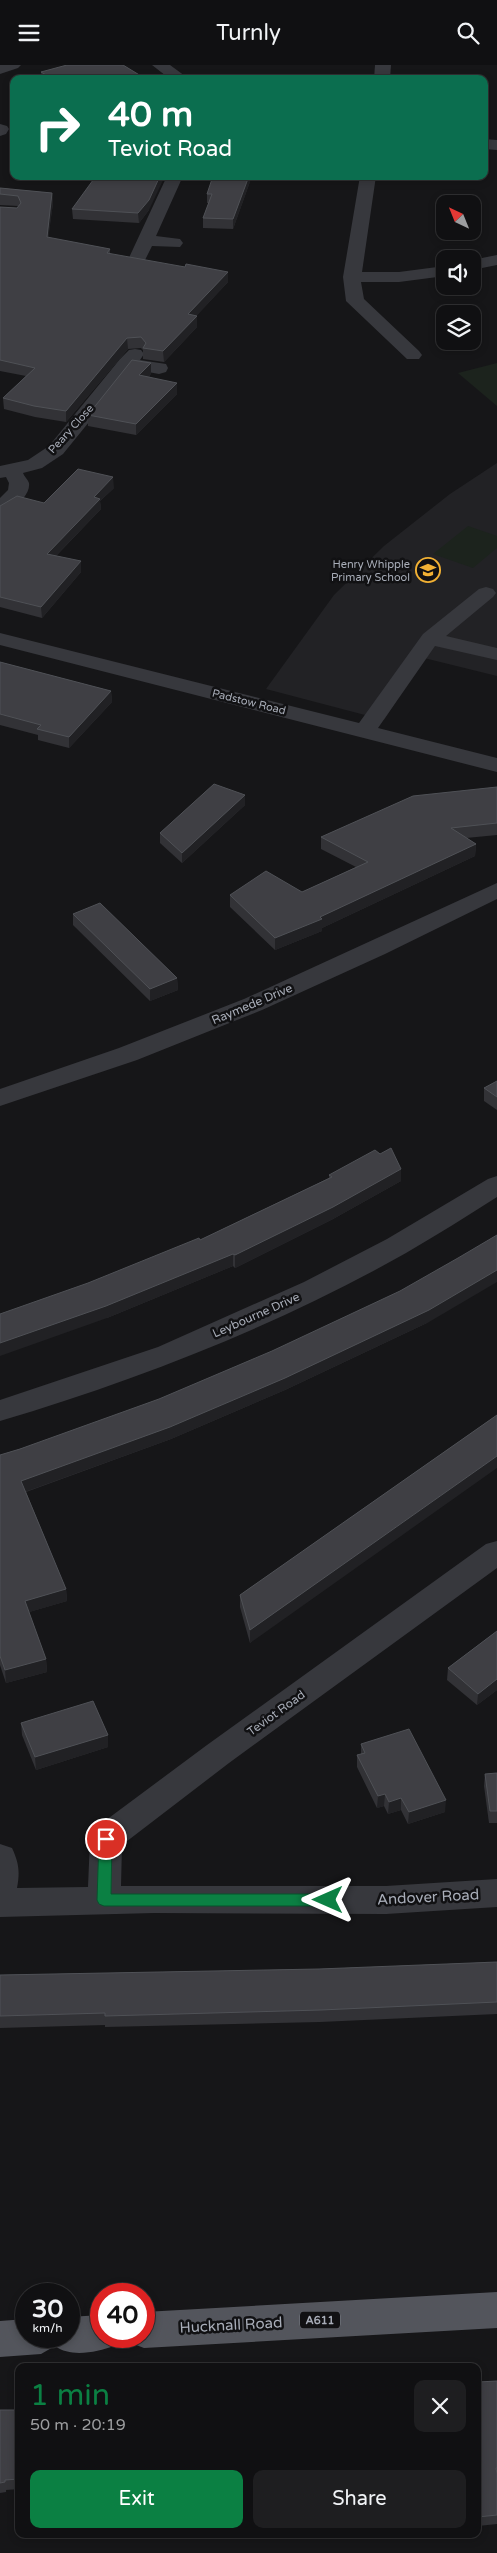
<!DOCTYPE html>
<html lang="en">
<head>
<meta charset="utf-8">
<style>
	body { margin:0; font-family:"Varela Round",sans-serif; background:#1e1e20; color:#f1f3f6; height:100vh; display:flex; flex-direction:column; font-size:19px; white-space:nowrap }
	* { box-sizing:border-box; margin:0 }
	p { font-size:16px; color:#9c9d9f }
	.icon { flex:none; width:28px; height:28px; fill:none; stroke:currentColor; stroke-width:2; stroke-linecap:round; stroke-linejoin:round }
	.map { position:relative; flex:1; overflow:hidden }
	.sheet { position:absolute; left:15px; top:2298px; width:466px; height:175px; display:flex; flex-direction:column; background:#101012; border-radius:10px; box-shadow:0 2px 8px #0003,0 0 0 1px #303032 }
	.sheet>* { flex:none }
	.guide { position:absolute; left:10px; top:10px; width:478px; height:105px; border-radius:10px; box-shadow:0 2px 8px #0003,0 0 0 1px #303032; background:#0b6e4f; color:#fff; overflow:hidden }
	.needle { width:32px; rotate:317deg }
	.controls { position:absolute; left:436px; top:130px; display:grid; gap:10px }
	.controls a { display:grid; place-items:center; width:45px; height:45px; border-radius:10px; background:#101012; box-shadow:0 2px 8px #0003,0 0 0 1px #303032; font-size:25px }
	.speed { position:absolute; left:15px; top:2218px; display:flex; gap:10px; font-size:25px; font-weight:700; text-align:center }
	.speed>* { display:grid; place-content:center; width:65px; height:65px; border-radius:50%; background:#101012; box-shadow:0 2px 8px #0003,0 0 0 1px #303032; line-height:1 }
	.speed small { font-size:12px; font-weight:400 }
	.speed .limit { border:8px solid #d22; background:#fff; color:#111 }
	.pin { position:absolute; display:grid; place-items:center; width:42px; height:42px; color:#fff; margin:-21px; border:2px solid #fff; border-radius:50%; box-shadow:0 1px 5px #0007 }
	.me { position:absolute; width:55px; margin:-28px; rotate:270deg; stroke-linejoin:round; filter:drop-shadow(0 0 4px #0008) }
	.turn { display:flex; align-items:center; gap:18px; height:105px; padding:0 15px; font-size:22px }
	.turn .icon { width:65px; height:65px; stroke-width:2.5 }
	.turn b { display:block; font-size:35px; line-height:42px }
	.round { display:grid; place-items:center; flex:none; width:52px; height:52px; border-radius:10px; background:#1e1e20 }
	.overview { display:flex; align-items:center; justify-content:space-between; height:85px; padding:0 15px }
	h1 { font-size:30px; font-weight:600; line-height:38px; color:#0b8043 }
	.action { display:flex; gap:10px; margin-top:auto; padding:10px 15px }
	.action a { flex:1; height:58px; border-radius:10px; background:#0b8043; color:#fff; font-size:20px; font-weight:600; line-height:58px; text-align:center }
	.action a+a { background:#1e1e20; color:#f1f3f6 }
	header { display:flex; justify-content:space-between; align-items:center; height:65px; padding:0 15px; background:#101012; font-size:22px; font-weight:600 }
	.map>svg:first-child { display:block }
	.built { fill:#222225 }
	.green { fill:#1c231d }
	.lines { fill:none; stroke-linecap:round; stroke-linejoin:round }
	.minor { fill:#37383d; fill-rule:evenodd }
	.major { fill:#53555c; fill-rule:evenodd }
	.wall { fill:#323236 }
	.shaded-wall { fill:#212124 }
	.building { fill:#3f3f44; stroke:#4f5156 }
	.route { fill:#0b8043; stroke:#07532c }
	.labels { text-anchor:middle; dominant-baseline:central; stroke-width:5; stroke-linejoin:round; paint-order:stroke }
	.far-street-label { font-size:11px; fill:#a8adb8; stroke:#111113 }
	.far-poi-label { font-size:11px; fill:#a8adb8; stroke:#111113; text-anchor:end }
	.shield { fill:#111113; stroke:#7b7e86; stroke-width:1 }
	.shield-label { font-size:11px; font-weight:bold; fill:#a8adb8 }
	.street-label { font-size:12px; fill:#a8adb8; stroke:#111113 }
	.near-street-label { font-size:15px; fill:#a8adb8; stroke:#111113 }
</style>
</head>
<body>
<header><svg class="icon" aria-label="menu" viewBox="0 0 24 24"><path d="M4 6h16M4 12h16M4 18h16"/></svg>Turnly<svg class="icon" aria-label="search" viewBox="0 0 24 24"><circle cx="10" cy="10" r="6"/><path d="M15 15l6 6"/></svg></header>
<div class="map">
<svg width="497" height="2488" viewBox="0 0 497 2488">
	<rect width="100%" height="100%" fill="#161618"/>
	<path class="built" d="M497 398V611L424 593 384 655 266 624 334 530 384 481 450 429Z"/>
	<g class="green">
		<path d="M497 298V341L458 308Z"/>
		<path d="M468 461 497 471V483L473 503 433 489Z"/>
	</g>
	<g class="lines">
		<g class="minor">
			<path d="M0 0H21L18 3 0 9Z"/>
			<path d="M152 0H170L189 14H170Z"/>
			<path d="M375 0H391L390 14H374Z"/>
			<path d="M0 59 7 61 9 64 6 69 0 71Z"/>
			<path d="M484 74 497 75V85L484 84Z"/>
			<path d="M167 111H183L156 171 180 174 183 178 180 182 152 181 142 201H130L127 197Z"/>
			<path d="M360 111H376L362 207H399L445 201V211L399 217H361L364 234 419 286 422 290 419 294H407L346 236 343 212Z"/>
			<path d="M497 190V200L472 205V195Z"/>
			<path d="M135 284 141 285 144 289 140 295 166 299 168 303 166 307 159 309 132 304 63 389 42 403 23 408C24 411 28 415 29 418 31 431 11 447 0 450V433L8 425 9 418 6 412 0 413V401L28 395 49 381 120 294 129 285Z"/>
			<path d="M486 522 493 524 496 528 493 532 446 571 497 583V595L435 581 378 663 497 693V707L0 580V568L359 658 423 569 479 524Z"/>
			<path d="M497 818V834L385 889 262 945 137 995 0 1041V1024L119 983 244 934Z"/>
			<path d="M497 1111V1132C467 1151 437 1170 406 1188 279 1260 140 1314 0 1356V1335L158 1282 304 1217 387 1174 488 1114Z"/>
			<path d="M497 1476V1503L229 1698 122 1780 121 1821H386L497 1814V1842L386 1849 154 1848 0 1852V1779L12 1783C19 1798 20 1807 17 1823L88 1822 90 1774 94 1764 207 1680 486 1479Z"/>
		</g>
		<g class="major">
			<path d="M497 2227V2263L144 2283 131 2278 128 2271H144V2247Z"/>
			<path d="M101 2250V2271H118L114 2281C97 2287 71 2293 55 2281L41 2289 0 2292V2256L26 2254V2271H69V2252Z"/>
		</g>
	</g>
	<g class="wall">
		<path d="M41 7 146 14H42Z"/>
		<path d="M252 111 233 164 203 163V153L209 138H207V129Z"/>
		<path d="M0 123 52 128 53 138 48 173 110 184V189L228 217 196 251H197V262L164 297 143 294V285L141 283 128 284 66 357 35 352 4 344 3 333 26 311 0 306V142L17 143 18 141 0 140Z"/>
		<path d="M72 144 149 145 139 158 73 154Z"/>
		<path d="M151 309 149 312 177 329 136 370 88 361V350Z"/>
		<path d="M114 423 100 436 101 444 56 491 81 507 42 553 0 542V441L44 438Z"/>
		<path d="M0 597 111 626 112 637 69 683 38 675V670L0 660Z"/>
		<path d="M497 722V770L466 773 476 779 475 791 322 863V866L275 885 230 842V830L302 827 356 802 321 784V772Z"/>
		<path d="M245 730V740L182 798 160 778V768Z"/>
		<path d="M73 849 177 913 178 925 150 936 73 860Z"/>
		<path d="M497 1016V1045L484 1036V1023Z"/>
		<path d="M329 1110 401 1116 333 1154 235 1203 233 1201 107 1253 88 1218 200 1175 329 1113Z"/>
		<path d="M429 1257 285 1325 171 1374 26 1427 66 1524 67 1536 29 1547 46 1594 47 1607 6 1618 0 1600V1390Z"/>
		<path d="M497 1350 250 1578 240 1542V1530Z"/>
		<path d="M497 1566V1625L477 1640 447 1615 448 1603Z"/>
		<path d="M21 1658 108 1670V1682L36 1705 22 1670Z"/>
		<path d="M361 1679 445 1747 408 1759 401 1745 388 1749 384 1741 377 1743 357 1702V1690L361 1689Z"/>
		<path d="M497 1708V1758H489L484 1721 485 1709Z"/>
		<path d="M497 1897V1949L320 1957 105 1962V1960L0 1963V1910L319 1904Z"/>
		<path d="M497 2316V2459L478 2461V2317Z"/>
		<path d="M0 2345H19V2424L6 2425V2427L0 2428Z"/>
	</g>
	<g class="shaded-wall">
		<path d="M160 111H165L149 145 139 158 138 148Z"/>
		<path d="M249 111H252L233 164V154Z"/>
		<path d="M52 128 53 138 47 183V172Z"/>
		<path d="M228 207V217L188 260V249Z"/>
		<path d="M197 251V262L164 297 163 286Z"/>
		<path d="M127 273 128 284 66 357V346Z"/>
		<path d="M151 298V309L140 322 139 310Z"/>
		<path d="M177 318V329L136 370V359Z"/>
		<path d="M113 412 114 423 100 436 101 444 48 499 47 489 94 432Z"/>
		<path d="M81 496V507L42 553 41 542Z"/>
		<path d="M111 626 112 637 69 683V672Z"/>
		<path d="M245 730V740L182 798V788Z"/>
		<path d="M476 779 475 791 322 863V866L275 885V873Z"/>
		<path d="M177 913 178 925 150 936V924Z"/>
		<path d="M401 1104V1116L333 1154 235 1203V1190Z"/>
		<path d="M233 1189V1201L107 1253 0 1291V1278Z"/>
		<path d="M497 1205V1217L429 1257 285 1325 171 1374 22 1428 21 1416Z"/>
		<path d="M497 1391V1403L250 1578V1565Z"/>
		<path d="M66 1524 67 1536 26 1548 25 1536Z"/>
		<path d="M46 1594 47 1607 6 1618 5 1605Z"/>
		<path d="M497 1614V1625L477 1640 478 1629Z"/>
		<path d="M108 1670V1682L36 1705 35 1692Z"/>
		<path d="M385 1729 384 1741 377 1743 378 1731Z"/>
		<path d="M401 1733V1745L388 1749 389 1737Z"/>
		<path d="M446 1735 445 1747 408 1759 409 1747Z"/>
	</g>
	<g class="building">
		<path d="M67 0H123L146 14H53L41 7Z"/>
		<path d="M96 111H160L149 135 138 148 72 144Z"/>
		<path d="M213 111H249L233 154 203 153 212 129H207Z"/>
		<path d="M0 123 52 128 47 172 110 184 107 188 185 202 186 199 228 207 188 249 197 251 163 286 143 283 146 278 141 272 127 273 66 346 34 341 3 333 35 303 0 295V142L17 143 21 138 18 131 0 129Z"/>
		<path d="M132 295 151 298 139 310 177 318 136 359 88 350Z"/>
		<path d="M78 404 113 412 94 432 100 434 47 489 81 496 41 542 0 532V441L17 431 44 438Z"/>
		<path d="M0 597 111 626 69 672 37 664 41 660 0 649Z"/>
		<path d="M214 719 245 730 182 788 160 768Z"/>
		<path d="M497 722V758L451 763 476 779 320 852 322 854 275 873 230 830 266 806 302 827 368 797 321 772 413 731Z"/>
		<path d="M100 838 177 913 150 924 73 849Z"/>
		<path d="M497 1016V1032L484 1023Z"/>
		<path d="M391 1083 401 1104 333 1142 235 1190 233 1189 106 1241 0 1278V1249L88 1218 199 1173 200 1175 332 1112 329 1110 375 1085 380 1089Z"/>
		<path d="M497 1170V1205L429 1245 285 1313 170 1362 21 1416 66 1524 25 1536 46 1594 5 1605 0 1591V1390L20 1384 159 1334 272 1286 400 1226 458 1193Z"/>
		<path d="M497 1350V1391L250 1565 240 1530Z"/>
		<path d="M497 1566V1614L478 1629 448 1603Z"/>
		<path d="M93 1636 108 1670 35 1692 21 1658Z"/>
		<path d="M409 1664 446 1735 409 1747 401 1733 389 1737 385 1729 378 1731 357 1690 365 1688 361 1679Z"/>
		<path d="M497 1708V1746H490L485 1709Z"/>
		<path d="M497 1897V1937L321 1945 105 1951V1948L0 1951V1910L319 1904Z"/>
		<path d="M497 2316V2403H496L497 2409V2450L478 2452V2317Z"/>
		<path d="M0 2345H19V2414L5 2415V2417L0 2418Z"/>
	</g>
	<path class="route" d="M106 1769 110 1771 112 1774 111 1829H328L333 1831 335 1835 333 1839 328 1841H104L99 1839 97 1835 99 1774 101 1771Z"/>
	<defs>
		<symbol id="school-ring" viewBox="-11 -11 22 22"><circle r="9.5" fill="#111113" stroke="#f2b134" stroke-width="1.5"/><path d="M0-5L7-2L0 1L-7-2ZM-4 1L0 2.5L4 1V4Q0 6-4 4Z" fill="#f2b134"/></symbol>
	</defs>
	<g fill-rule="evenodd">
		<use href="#school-ring" x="414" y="491" width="28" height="28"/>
	</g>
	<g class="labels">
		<g class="far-street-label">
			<text transform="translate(71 364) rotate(-48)">Peary Close</text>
			<text transform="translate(249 637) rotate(14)">Padstow Road</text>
		</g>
		<g class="far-poi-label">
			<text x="410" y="499">Henry Whipple<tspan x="410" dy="13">Primary School</tspan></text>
		</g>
		<rect class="shield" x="300" y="2246.5" width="40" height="17" rx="4"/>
		<g class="shield-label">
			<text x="320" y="2255">A611</text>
		</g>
		<g class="street-label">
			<text transform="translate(252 939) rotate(-23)">Raymede Drive</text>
			<text transform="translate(256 1250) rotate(-24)">Leybourne Drive</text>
			<text transform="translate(276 1648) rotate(-36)">Teviot Road</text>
		</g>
		<g class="near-street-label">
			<text transform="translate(428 1832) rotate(-3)">Andover Road</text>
			<text transform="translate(231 2260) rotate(-3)">Hucknall Road</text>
		</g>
	</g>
</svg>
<div class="controls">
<a><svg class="needle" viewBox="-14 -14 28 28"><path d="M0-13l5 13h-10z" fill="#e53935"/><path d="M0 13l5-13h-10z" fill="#9c9d9f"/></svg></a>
<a><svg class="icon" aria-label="sound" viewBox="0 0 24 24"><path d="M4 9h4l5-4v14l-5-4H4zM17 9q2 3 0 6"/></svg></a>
<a><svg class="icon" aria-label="layers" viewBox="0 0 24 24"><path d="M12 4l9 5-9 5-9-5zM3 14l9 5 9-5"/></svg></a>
</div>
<div class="speed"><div>30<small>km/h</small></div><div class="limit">40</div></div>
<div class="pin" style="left:106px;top:1774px;background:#d93025"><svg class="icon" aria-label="arrive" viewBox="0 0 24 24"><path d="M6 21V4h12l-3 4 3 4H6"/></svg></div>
<svg class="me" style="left:328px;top:1835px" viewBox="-20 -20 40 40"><path d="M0-17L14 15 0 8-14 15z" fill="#0b8043" stroke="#fff" stroke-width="4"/></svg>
<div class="guide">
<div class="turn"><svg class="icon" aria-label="right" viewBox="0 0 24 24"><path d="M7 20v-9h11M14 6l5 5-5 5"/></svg><div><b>40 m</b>Teviot Road</div></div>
</div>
<section class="sheet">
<div class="overview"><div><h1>1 min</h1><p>50 m · 20:19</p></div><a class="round"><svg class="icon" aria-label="close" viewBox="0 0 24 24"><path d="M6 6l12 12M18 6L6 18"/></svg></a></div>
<div class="action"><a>Exit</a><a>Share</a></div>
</section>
</div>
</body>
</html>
